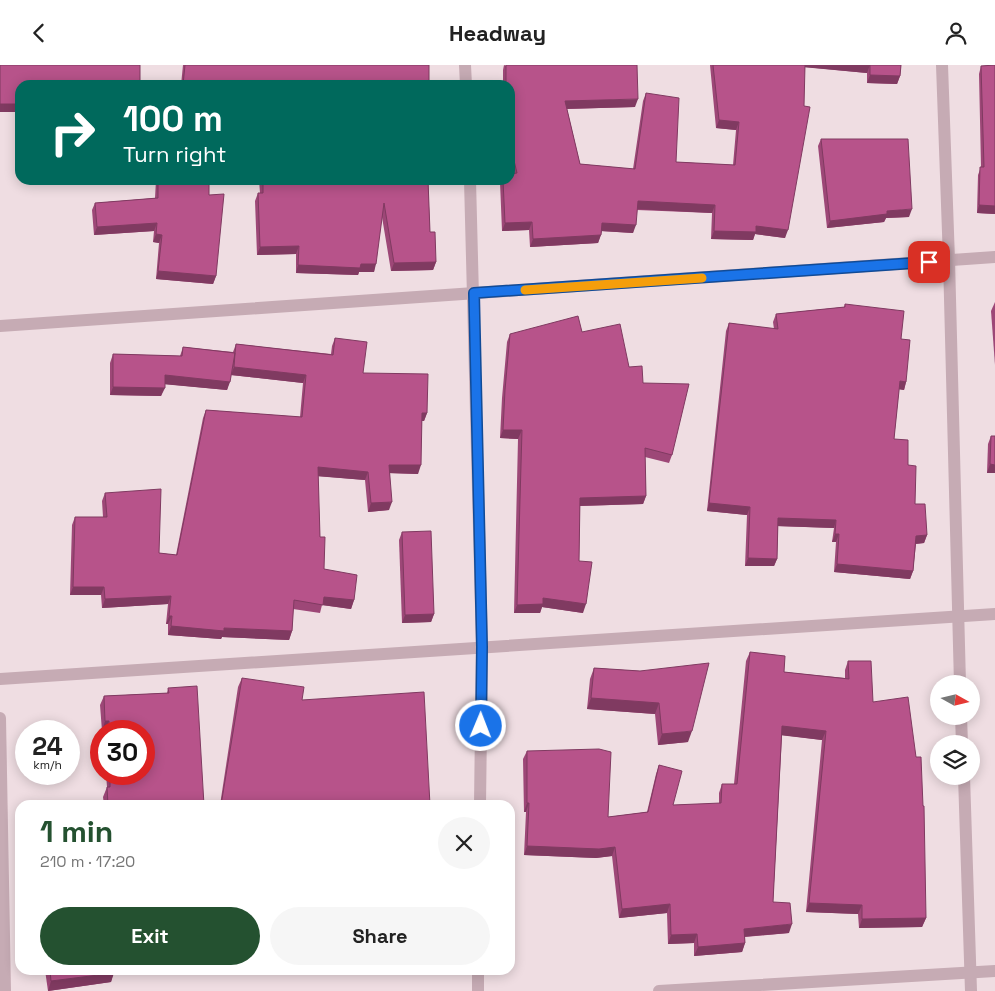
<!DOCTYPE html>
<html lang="en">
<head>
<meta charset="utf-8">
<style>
	body { margin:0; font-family:"Space Grotesk",sans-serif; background:#f6f6f6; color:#222; height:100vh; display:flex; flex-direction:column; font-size:19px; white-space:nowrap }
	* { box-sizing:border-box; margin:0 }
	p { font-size:16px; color:#767676 }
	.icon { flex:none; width:28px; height:28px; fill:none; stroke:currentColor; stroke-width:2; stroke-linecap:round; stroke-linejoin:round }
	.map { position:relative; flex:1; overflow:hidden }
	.sheet { position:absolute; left:15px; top:735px; width:500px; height:175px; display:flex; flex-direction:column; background:#fff; border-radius:15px; box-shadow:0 2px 12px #0003 }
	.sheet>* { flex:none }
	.banner { position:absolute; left:15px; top:15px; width:500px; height:105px; border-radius:15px; box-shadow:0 2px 12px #0003; background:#00695c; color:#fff; overflow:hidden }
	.needle { width:32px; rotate:98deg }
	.tools { position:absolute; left:930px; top:610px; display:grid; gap:10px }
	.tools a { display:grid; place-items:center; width:50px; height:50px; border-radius:50%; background:#fff; box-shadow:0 2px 12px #0003; font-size:25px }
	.speed { position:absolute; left:15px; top:655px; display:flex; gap:10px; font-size:25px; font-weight:700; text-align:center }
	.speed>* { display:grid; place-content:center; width:65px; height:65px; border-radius:50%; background:#fff; box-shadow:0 2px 12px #0003; line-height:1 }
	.speed small { font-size:12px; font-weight:400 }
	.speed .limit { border:8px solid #d22; background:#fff; color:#111 }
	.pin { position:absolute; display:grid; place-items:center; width:42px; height:42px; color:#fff; margin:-21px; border-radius:10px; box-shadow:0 2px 8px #0006 }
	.me { position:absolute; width:55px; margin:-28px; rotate:1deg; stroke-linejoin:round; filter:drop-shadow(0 0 4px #0008) }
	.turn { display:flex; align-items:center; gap:18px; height:105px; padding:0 25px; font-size:22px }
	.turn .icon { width:65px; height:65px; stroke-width:2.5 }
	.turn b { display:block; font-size:35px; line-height:42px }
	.round { display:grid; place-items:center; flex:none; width:52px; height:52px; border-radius:26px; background:#f6f6f6 }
	.headline { display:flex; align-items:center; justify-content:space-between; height:85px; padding:0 25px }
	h1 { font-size:30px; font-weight:600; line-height:38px; color:#245130 }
	.button { display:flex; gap:10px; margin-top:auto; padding:10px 25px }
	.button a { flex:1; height:58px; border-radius:30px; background:#245130; color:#fff; font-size:20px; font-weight:600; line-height:58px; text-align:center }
	.button a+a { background:#f6f6f6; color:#222 }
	header { display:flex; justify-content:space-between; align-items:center; height:65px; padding:0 25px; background:#fff; font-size:22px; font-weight:600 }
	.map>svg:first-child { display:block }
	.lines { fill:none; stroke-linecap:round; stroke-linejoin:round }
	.street { stroke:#c6abb4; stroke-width:12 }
	.wall { fill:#9d4777 }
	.shaded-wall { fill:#803a61 }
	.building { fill:#b7538a; stroke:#803a61 }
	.route-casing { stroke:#114b97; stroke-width:12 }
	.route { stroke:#1a73e8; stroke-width:9 }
	.slow { stroke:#f59e0b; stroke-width:9 }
</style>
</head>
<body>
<header><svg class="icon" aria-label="back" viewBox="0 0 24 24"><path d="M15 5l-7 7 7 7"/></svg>Headway<svg class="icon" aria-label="person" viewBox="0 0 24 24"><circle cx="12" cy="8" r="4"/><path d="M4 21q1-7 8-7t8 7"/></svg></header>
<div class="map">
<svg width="995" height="926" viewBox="0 0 995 926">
	<rect width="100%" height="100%" fill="#efdde2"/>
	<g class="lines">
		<g class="street">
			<path d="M465 0 466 20"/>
			<path d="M942 0 949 195 960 619"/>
			<path d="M470 115 482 582 480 740"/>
			<path d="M0 261 995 192"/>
			<path d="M0 614 995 549"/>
			<path d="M961 651 962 679"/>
			<path d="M0 653 5 926"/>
			<path d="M964 711 971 926"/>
			<path d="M478 926V905"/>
			<path d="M659 926 995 906"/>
		</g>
	</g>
	<g class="wall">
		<path d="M183 0H429V20H181Z"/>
		<path d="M504 0 635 42 567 44 580 99 633 104 643 36 646 28 676 97 733 100 736 65 716 63 710 0H901L900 11 897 19 867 18V8L805 2 785 173 755 169 753 175 711 174 712 148 637 145 633 168 602 166 598 178 530 182 529 165 502 166 500 117 501 115H503L512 108 510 100V20H503V5Z"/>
		<path d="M995 0V149L977 148 978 110 981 102 979 9 981 1Z"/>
		<path d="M821 74 909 152 886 153 884 157 827 163 818 81Z"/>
		<path d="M156 115H209V130L216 211 213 219 156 214 159 178 153 177 154 166 94 170 92 145 95 138 155 133Z"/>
		<path d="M259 115H428L430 167 436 197 433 205 391 206 382 152 374 207H359L358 210 296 208V189L257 190 255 136 258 128H260Z"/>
		<path d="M995 237V300L991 246Z"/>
		<path d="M845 239 901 274 906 317 904 325 899 324 894 374 908 400 915 439 927 470 924 478 916 479 913 506 910 514 834 507 836 477H832L834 463 778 461 777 494 774 501H745L747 450 707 446 726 266 729 258 774 264 773 257 776 249 844 242Z"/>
		<path d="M582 267 629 302 643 318 672 390 669 398 645 392 646 431 643 439 580 441 579 496 583 548 542 542 540 548H514L518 374 500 373 502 333 507 277 510 269Z"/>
		<path d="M335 273 363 308 427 348 424 356H422L418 409 390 408 389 445 368 447 365 415 318 411 320 472 324 504 354 535 351 544 322 540 320 548 293 544 292 566 289 575 222 572 221 574 168 570V559H166L168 539 102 543 101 530H70L72 460 75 452H103L102 436 105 428 159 488 176 490 203 353 206 345 300 352 303 318 231 310 227 325 165 319 161 331 110 330V298L113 289 180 291 183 282 233 287 236 279 331 289 332 281Z"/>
		<path d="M991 371 995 408H987L988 379Z"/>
		<path d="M402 467 434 549 431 557 402 558 399 475Z"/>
		<path d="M750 587 784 607 845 613V605L848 596 873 637 926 853 922 862 859 863 858 849 806 847 822 675 782 670 773 837 789 868 745 872V878L742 887 694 891V878L668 879 667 848 619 853 612 791 596 793 524 790 526 747H524L523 694 527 686 608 752 647 747 656 709 659 700 673 740 719 739V728L722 719H734L746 596Z"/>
		<path d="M594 603 640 606 688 677 658 680 655 649 587 644 590 614Z"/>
		<path d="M242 613 302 635 430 740H220L238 622Z"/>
		<path d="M168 623 204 740H104L103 732 107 722 106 709H144V666H102L100 640 104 631 167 628Z"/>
		<path d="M45 905H114L111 917 48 926Z"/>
	</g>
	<g class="shaded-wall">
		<path d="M803 0H870L867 8 802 2Z"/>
		<path d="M870 10 900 11 897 19 867 18Z"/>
		<path d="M345 16 374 20H344Z"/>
		<path d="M638 34 635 42 562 44 565 36Z"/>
		<rect x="0" y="39" width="20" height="8"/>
		<path d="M719 55 739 57 736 65 716 63Z"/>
		<path d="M638 136 715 140 712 148 635 144Z"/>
		<path d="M979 140 995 141V149L977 148Z"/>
		<path d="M912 144 909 152 886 153 884 157 827 163 830 156 887 146Z"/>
		<path d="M532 157 529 165 502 166 505 158Z"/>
		<path d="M157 158 154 166 94 170 97 162Z"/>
		<path d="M602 158 636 160 633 168 600 166Z"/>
		<path d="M756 161 788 165 785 173 755 169 753 175 711 174 714 166Z"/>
		<path d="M156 169 162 170 159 178 153 177Z"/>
		<path d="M601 170 598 178 530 182 533 174Z"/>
		<path d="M299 181 296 189 257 190 260 182Z"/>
		<path d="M436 197 433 205 391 206 394 198Z"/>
		<path d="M361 199H376L374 207H359L358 210 296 208 298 200Z"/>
		<path d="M158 206 216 211 213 219 156 214Z"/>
		<path d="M234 302 306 310 303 318 231 310Z"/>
		<path d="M165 310 230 317 227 325 162 319Z"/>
		<path d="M900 316 906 317 904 325 897 324Z"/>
		<path d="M113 322 165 323 161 331 110 330Z"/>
		<path d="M422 348H427L424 356H419Z"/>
		<path d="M503 365H522L518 374 500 373Z"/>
		<path d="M990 399 995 400V408H987Z"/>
		<path d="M389 400H421L418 409 386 408Z"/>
		<path d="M318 402 368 407 365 415 315 411Z"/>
		<path d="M646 431 643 439 577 441 580 433Z"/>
		<path d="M392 437 389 445 368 447 371 438Z"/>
		<path d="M709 438 750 442 747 450 707 446Z"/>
		<path d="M778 453 836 455 834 463 775 461Z"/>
		<path d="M835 469H839L836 477H832Z"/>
		<path d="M927 470 924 478 914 479 916 471Z"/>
		<path d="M748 493 777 494 774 501H745Z"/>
		<path d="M837 499 913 506 910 514 834 507Z"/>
		<path d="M73 522H104L101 530H70Z"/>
		<path d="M171 531 168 539 102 543 105 534Z"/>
		<path d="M324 532 354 535 351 544 322 540Z"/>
		<path d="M543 533 586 539 583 548 542 542 540 548H514L517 540Z"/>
		<path d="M434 549 431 557 402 558 405 550Z"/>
		<path d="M169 551H172L168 559H166Z"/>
		<path d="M171 561 292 566 289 575 222 572 221 574 168 570Z"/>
		<path d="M591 633 659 638 655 649 587 644Z"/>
		<path d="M105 656H109L105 665 102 666Z"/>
		<path d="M782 661 826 666 822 675 779 670Z"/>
		<path d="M692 666 688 677 658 680 662 669Z"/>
		<path d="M527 738H529L526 747H524Z"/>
		<path d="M527 781 615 782 612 791 596 793 524 790Z"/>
		<path d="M809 838 862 840 858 849 806 847Z"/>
		<path d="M670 839 667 848 619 853 622 844Z"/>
		<path d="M926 853 922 862 859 863 862 854Z"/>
		<path d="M792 859 789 868 741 872 744 864Z"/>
		<path d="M697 869 694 878 668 879 671 870Z"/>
		<path d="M745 878 742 887 694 891 698 882Z"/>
		<path d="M114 908 111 917 48 926 51 916Z"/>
	</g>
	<g class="building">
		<path d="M0 0H140V20H20V39H0Z"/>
		<path d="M185 0H429V20H374L345 16V20H183Z"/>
		<path d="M506 0H637L638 34 565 36 580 99 635 104 646 28 679 33 676 97 735 100 739 57 719 55 713 0H805L804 41 810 42 788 165 756 161V167L714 166 715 140 638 136 636 160 602 158 601 170 533 174 532 157 505 158 503 115H510V109L517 108 510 79V20H506Z"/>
		<path d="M866 0H901L900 11 870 10V0Z"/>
		<path d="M995 0V141L979 140 980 102H984L981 1Z"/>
		<path d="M821 74H908L912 144 887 146V149L830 156Z"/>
		<path d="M158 115H209V130L224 129 216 211 158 206 162 170 156 169 157 158 97 162 95 138 158 133Z"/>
		<path d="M263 115H428L430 167H435L436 197 394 198 384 138 376 199H361L360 203 298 200 299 181 260 182 258 128H263Z"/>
		<path d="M845 239 904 246 901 274 910 275 906 317 900 316 894 374 908 375V400L916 401 915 439H925L927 470 916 471 913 506 837 499 839 469H835L836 455 778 453 777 494 748 493 750 442 709 438 729 258 778 264 776 249 845 242Z"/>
		<path d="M578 251 582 267 620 259 629 302 642 301 643 318 689 319 672 390 645 383 646 431 580 433 579 496 592 497 586 539 543 533V539L517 540 522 365H503L505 325 510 269Z"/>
		<path d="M335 273 367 277 363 308 428 309 427 348H422L421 400H389L392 437 371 438 368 407 318 402 320 472H325L324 504 357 510 354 535 324 532 323 540 294 535 292 566 224 563V566L171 561 172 551H169L171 531 105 534 104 522H73L75 452H107L105 428 161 424 159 488 177 490 206 345 302 352 306 310 234 302 235 288 230 317 165 310V323L113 322V289L182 291 183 282 235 288 236 279 333 290Z"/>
		<path d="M991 371H995V400L990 399Z"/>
		<path d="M431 466 434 549 405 550 402 467Z"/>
		<path d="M750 587 785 591 784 607 849 614 848 596H871L873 637 908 632 916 692H921L923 741H924L926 853 862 854V840L809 838 826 666 782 661 773 837 790 838 792 859 744 864 745 878 698 882 697 869 671 870 670 839 622 844 615 782 599 784 527 781 529 738H527V686L599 684 611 687 608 752 648 747 659 700 682 706 673 740 721 738 722 719H737Z"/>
		<path d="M709 598 692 666 662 669 659 638 591 633 594 603 640 606Z"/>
		<path d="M242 613 304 622 302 635 424 627 430 740H221Z"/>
		<path d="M197 621 204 740H108L107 722H110V709H144V666H109V656H105L104 631 169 628 168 623Z"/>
		<path d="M50 905H114V908L51 916Z"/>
	</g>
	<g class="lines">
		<defs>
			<path id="route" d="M481 661 482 582 474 228 929 197"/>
		</defs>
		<use href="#route" class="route-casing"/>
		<use href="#route" class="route"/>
		<path class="slow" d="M525 225 702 213"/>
	</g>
</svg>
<div class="tools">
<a><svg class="needle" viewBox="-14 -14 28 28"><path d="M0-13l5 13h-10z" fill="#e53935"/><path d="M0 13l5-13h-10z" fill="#767676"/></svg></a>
<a><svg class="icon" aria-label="layers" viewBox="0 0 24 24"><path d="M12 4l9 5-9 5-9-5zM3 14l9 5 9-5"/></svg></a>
</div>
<div class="speed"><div>24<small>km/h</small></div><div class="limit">30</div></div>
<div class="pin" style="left:929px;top:197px;background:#d93025"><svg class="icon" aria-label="arrive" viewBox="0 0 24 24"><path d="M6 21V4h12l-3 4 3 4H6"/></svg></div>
<svg class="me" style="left:481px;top:661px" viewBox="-20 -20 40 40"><circle r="17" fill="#1a73e8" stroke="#fff" stroke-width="3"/><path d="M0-11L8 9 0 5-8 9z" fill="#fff"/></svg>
<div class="banner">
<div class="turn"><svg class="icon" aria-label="right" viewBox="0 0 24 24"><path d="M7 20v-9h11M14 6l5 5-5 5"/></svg><div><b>100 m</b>Turn right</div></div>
</div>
<section class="sheet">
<div class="headline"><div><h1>1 min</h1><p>210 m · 17:20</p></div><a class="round"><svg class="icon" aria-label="close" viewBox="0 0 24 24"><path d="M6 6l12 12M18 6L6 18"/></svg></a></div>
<div class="button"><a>Exit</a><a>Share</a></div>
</section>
</div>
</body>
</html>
